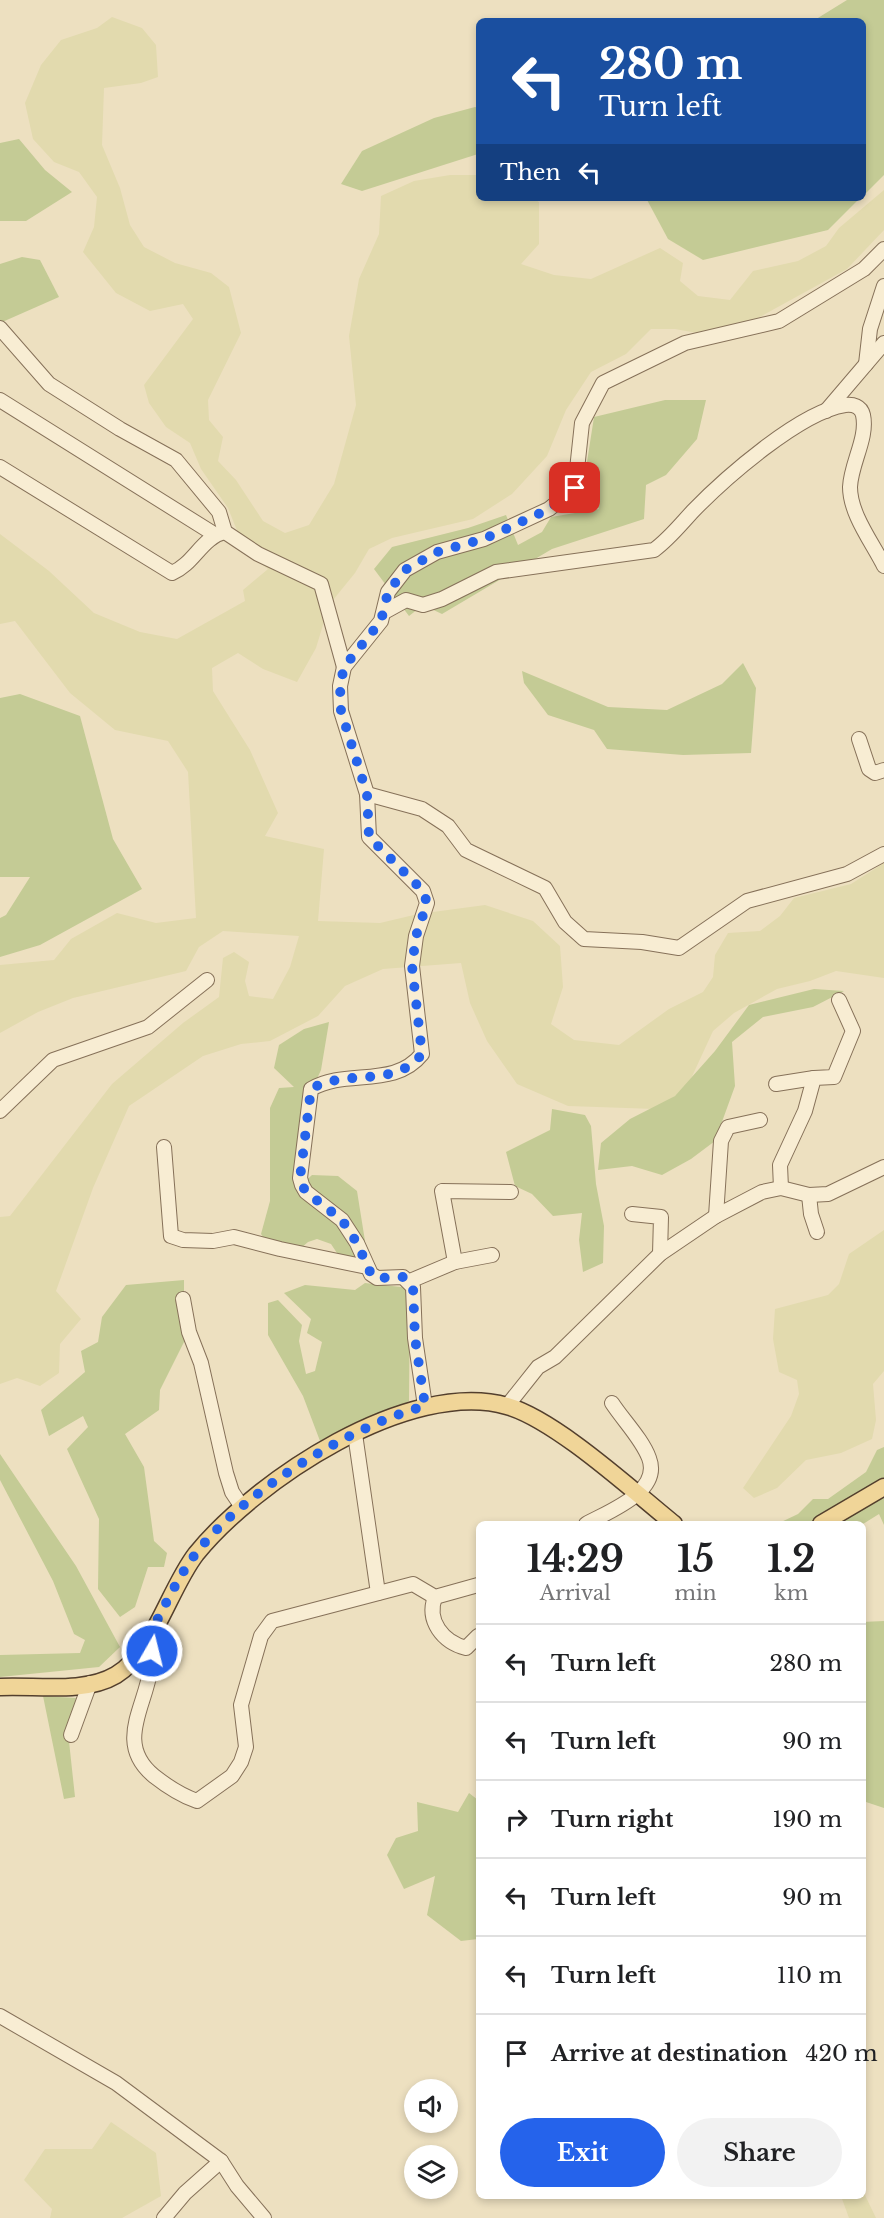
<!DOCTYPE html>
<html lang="en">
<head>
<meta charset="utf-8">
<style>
	body { margin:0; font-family:"Libre Baskerville",serif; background:#f2f2f2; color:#202124; height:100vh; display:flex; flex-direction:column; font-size:22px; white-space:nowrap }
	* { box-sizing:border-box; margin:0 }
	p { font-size:20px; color:#757577 }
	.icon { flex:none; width:33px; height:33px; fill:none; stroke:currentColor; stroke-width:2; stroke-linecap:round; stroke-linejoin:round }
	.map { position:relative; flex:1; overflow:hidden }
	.side { position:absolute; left:476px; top:1521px; width:390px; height:678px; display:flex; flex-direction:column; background:#fff; border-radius:9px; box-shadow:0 3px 9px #0003 }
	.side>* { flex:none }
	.hud { position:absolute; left:476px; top:18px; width:390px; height:183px; border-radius:9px; box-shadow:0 3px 9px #0003; background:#1a4fa0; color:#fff; overflow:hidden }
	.controls { position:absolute; left:404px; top:2079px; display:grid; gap:12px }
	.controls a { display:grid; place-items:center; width:54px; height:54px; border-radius:50%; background:#fff; box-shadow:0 3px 9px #0003; font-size:30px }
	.pin { position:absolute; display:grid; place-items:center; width:51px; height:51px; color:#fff; margin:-26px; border-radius:12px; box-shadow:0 3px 9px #0006 }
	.me { position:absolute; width:66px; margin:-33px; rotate:8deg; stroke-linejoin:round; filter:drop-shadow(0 0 4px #0008) }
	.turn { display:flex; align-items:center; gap:21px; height:126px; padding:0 24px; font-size:27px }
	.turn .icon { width:78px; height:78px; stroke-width:2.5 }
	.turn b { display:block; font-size:42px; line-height:51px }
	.then { display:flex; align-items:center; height:57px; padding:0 24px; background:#0003; gap:12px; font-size:22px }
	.eta { display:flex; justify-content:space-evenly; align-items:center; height:102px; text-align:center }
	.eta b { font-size:36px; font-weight:700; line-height:42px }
	.primary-button { display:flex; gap:12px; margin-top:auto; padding:12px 24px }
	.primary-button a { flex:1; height:69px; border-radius:36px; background:#2563eb; color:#fff; font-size:24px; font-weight:700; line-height:69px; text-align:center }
	.primary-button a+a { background:#f2f2f2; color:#202124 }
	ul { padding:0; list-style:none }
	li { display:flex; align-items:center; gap:18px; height:78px; padding:0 24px; border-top:2px solid #e0e0e0 }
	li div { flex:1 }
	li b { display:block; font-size:22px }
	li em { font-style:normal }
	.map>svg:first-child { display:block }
	.farmland { fill:#e2daae }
	.green { fill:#c4cb95 }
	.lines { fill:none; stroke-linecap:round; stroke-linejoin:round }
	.minor-casing { stroke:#867159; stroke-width:16 }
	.major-casing { stroke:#533f2d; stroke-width:19 }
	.minor { stroke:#f8edd3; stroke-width:14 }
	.major { stroke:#f0d598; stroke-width:16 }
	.route { stroke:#2563eb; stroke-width:10; stroke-dasharray:0 18 }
</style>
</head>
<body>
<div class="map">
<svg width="884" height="2218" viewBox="0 0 884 2218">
	<rect width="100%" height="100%" fill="#ede0c0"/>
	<g class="farmland">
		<path d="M112 17 142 28 156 45 158 77 141 83 104 88 102 145 120 188 130 225 144 247 175 263 211 273 229 287 241 333 208 400 209 420 223 437 218 461 236 480 263 521 285 533 309 525 334 484 356 405 349 336 359 279 379 234 381 196 414 181 450 175H478V198H532L539 202V244L521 264 554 275 591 279 660 248 683 263 680 281 698 296 730 300 753 271 798 261 826 246 839 228 884 190V230L847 269 747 324 708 335 675 329H651L626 354 591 372 566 410 547 456 512 494 473 519 392 538 369 549 355 573 329 605 316 648 297 682 263 669 238 653 212 668 213 691 250 750 278 813 265 836 324 849 318 921 380 923 418 914 485 905 533 921 560 946 563 987 551 1024 574 1040 619 1045 669 1009 703 992 713 977 715 955 728 933 760 931 780 916 794 898 851 884 884 863V978L836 971 810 981 777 989 734 1013 713 1031 689 1083 675 1096 655 1109 568 1106 517 1084 487 1041 470 1003 461 963 383 969 345 986 318 1016 270 1041 241 1044 203 1056 129 1106 93 1188 56 1291 81 1319 60 1344 59 1373 40 1386 17 1378 0 1384V1217L10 1216 112 1084 183 1023 219 997 223 958 234 952 249 962 245 981 249 996 273 999 290 967 299 936 223 931 199 947 186 971 73 998 38 1012 0 1033V965L54 960 71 939 117 913 156 923 196 918 188 772 168 741 115 730 70 693 15 621 0 624V534L49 571 94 613 140 632 177 639 245 601 243 590 268 569 246 553 228 508 201 469 190 443 166 427 149 403 144 385 193 319 183 304 150 311 116 293 83 252 94 227 97 197 79 172 54 162 33 139 25 103 41 65 61 40 97 28Z"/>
		<path d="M884 1230V1371L873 1384 876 1420 872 1439 841 1453 806 1460 777 1488 754 1498 743 1488 791 1416 799 1394 797 1380 779 1372 773 1339 775 1309 828 1295 839 1284 849 1254Z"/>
		<path d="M111 2122 156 2153 161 2196 122 2218H50L52 2209 24 2180 45 2149H92Z"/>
		<path d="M863 2191 876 2218H849L841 2196H862Z"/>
	</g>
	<g class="green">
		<path d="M847 0H884V175L863 196 862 21H813Z"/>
		<path d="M475 107 478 108V154L362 191 341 184 362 151 434 118Z"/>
		<path d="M19 139 45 170 72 192 26 221H0V143Z"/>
		<path d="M646 198H860L828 230 703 260 668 239Z"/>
		<path d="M22 257 40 260 59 297 0 323V264Z"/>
		<path d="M665 400H706L697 439 666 475 646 485 644 519 552 549 442 614 423 605 409 616 374 569 392 547 468 528 506 515 518 545 542 532 551 517 599 509 584 481 594 417Z"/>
		<path d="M743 663 756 688 751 753 683 755 607 749 594 730 548 715 524 683 522 671 608 707 667 710 722 684Z"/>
		<path d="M20 694 80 716 113 839 142 889 40 945 0 957V918L6 915 30 877H0V698Z"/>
		<path d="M814 989 844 991 813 1007 763 1017 732 1042 735 1086 715 1141 691 1159 662 1175 632 1166 598 1170 601 1143 630 1119 675 1096 715 1051 749 1005Z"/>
		<path d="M329 1022 321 1070 311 1092 299 1187 312 1175 338 1176 357 1191 365 1241 356 1267 341 1259 331 1244 317 1239 308 1242 301 1248 272 1250 261 1234 270 1201V1108L279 1088 294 1087 274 1068 279 1045 304 1029Z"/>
		<path d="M552 1109 585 1115 591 1126 596 1184 604 1226 603 1263 583 1272 579 1240 582 1213 553 1216 532 1194 515 1186 506 1152 550 1130Z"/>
		<path d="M184 1280V1305L189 1332 160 1390 159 1410 125 1434 144 1467 154 1541 167 1553 164 1567H148L135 1607 120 1617 98 1589 99 1519 67 1449 88 1427 83 1416 49 1436 41 1410 85 1372 81 1351 98 1342 102 1317 126 1285Z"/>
		<path d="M365 1283 410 1288 409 1401 391 1412 373 1415 320 1441 303 1396 268 1335V1303L278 1300 302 1325 299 1341 306 1374 315 1371 322 1342 307 1333 311 1319 284 1293 305 1285 355 1290Z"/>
		<path d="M884 1447V1525L879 1514 863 1524H777L798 1514 813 1499H828L866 1472 877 1450Z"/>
		<path d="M0 1454 76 1566 120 1647 99 1667 0 1677V1655L80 1653 85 1640 74 1634 53 1581 0 1480Z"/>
		<path d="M884 1621V1808L863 1801 862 1622Z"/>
		<path d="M43 1696 76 1698 68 1732 75 1797 64 1799Z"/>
		<path d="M469 1793 478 1800V1939L461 1941 427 1915 435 1876 404 1889 387 1855 396 1838 418 1831 417 1802 458 1812Z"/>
	</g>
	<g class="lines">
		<defs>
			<g id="minor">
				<path d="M0 328 49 384 120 429 176 460 219 512 225 532 258 554 321 584 344 667"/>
				<path d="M866 364 870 329 884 286"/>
				<path d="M0 400 214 534"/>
				<path d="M826 411 884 343"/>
				<path d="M0 467 172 573C194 564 202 537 225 532"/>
				<path d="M386 611 406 600 423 605 442 599 496 572 654 550C669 539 680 525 693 511 725 478 800 412 845 405 853 404 861 406 863 415 868 438 851 463 850 487 850 514 872 542 884 566"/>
				<path d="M859 739 869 769 875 773 884 770"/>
				<path d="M367 794 422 809 448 826 466 850 545 888 565 922 584 939 642 942 679 948 747 901 847 874 884 854"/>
				<path d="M776 1084 814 1078"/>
				<path d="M0 1111 53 1060 148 1027 207 980"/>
				<path d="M164 1147 171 1236 183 1240 213 1241 234 1237 280 1249 367 1267"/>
				<path d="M781 1188 780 1165 805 1111 814 1078 834 1077 853 1031 839 1000"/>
				<path d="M809 1195 811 1214 817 1232"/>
				<path d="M632 1214 661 1217 660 1254"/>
				<path d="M716 1216 721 1141 728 1127 760 1120"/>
				<path d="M455 1262 442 1191 511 1192"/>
				<path d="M410 1281 455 1262 492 1255"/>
				<path d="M183 1299 189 1332 201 1363 226 1473 232 1492 242 1507"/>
				<path d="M425 1406 415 1338 413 1287 403 1277 377 1278 371 1274 357 1243 342 1220 306 1192 302 1185 300 1178 311 1089C346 1068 394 1089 422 1054L412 966 416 936 427 903 423 891 369 837 367 794 341 711 340 686 344 667 381 621 388 592 405 570 437 552 484 539 549 509 575 488 582 423 603 383 685 343 779 321 864 269 884 249"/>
				<path d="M507 1406 538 1367 555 1357 660 1254 716 1216 762 1192 781 1188 809 1195 828 1194 884 1167"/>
				<path d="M355 1434 378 1593"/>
				<path d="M586 1524C609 1511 662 1492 649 1458 642 1439 623 1420 612 1403"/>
				<path d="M435 1597C426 1621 443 1642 466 1648L478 1636"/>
				<path d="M147 1639C167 1687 104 1735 154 1776 168 1787 180 1795 197 1801L232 1776 241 1762 246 1747 241 1705 261 1636 272 1621 413 1584 435 1597 478 1585"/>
				<path d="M71 1735 90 1683"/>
				<path d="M0 2016 116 2083 221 2161 237 2186 264 2218"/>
				<path d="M164 2218 185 2193 221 2161"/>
			</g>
			<g id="major">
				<path d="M821 1524 884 1487"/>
				<path d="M0 1687C36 1685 84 1694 116 1675 154 1652 169 1589 196 1554 255 1481 409 1378 507 1406 556 1420 633 1491 674 1524"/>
			</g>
		</defs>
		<use href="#minor" class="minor-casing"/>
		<use href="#major" class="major-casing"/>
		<use href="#minor" class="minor"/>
		<use href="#major" class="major"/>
	</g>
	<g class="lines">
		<path class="route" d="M152 1651 147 1639C161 1614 173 1587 189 1563 233 1497 350 1426 425 1406L415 1338 413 1287 403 1277 377 1278 371 1274 357 1243 342 1220 306 1192 302 1185 300 1178 311 1089C347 1068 394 1089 422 1054L412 966 416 936 427 903 423 891 369 837 367 794 341 711 340 686 344 667 381 621 388 592 405 570 437 552 484 539 506 529 549 509 575 488"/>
	</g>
</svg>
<div class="controls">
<a><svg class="icon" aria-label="sound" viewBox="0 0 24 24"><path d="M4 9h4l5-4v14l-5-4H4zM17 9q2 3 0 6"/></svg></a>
<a><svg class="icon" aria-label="layers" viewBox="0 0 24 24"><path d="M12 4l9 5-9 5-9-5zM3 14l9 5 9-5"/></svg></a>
</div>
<div class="pin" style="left:575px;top:488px;background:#d93025"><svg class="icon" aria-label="arrive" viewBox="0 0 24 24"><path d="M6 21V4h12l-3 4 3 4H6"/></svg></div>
<svg class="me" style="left:152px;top:1651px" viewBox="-20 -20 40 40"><circle r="17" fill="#2563eb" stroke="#fff" stroke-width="3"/><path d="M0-11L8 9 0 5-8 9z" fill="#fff"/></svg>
<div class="hud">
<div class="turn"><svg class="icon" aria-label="left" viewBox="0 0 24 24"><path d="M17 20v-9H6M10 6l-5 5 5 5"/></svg><div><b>280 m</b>Turn left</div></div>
<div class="then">Then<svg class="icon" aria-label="left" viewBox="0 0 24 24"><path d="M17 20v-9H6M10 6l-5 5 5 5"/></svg></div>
</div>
<section class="side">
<div class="eta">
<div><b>14:29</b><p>Arrival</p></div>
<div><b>15</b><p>min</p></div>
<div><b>1.2</b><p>km</p></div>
</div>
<ul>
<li><svg class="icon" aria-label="left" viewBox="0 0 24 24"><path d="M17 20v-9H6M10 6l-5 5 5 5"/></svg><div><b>Turn left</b></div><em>280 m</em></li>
<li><svg class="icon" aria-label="left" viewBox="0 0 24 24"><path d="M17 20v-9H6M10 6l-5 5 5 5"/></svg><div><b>Turn left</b></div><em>90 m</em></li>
<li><svg class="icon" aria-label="right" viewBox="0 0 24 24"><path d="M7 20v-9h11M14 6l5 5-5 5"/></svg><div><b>Turn right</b></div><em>190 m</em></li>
<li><svg class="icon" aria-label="left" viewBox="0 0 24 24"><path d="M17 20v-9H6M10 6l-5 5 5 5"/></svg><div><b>Turn left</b></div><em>90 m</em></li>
<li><svg class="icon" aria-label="left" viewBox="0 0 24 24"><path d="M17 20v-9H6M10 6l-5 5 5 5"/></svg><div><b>Turn left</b></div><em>110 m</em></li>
<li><svg class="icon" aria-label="arrive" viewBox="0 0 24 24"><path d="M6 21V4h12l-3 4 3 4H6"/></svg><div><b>Arrive at destination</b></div><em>420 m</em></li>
</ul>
<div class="primary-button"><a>Exit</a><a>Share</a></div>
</section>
</div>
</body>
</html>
